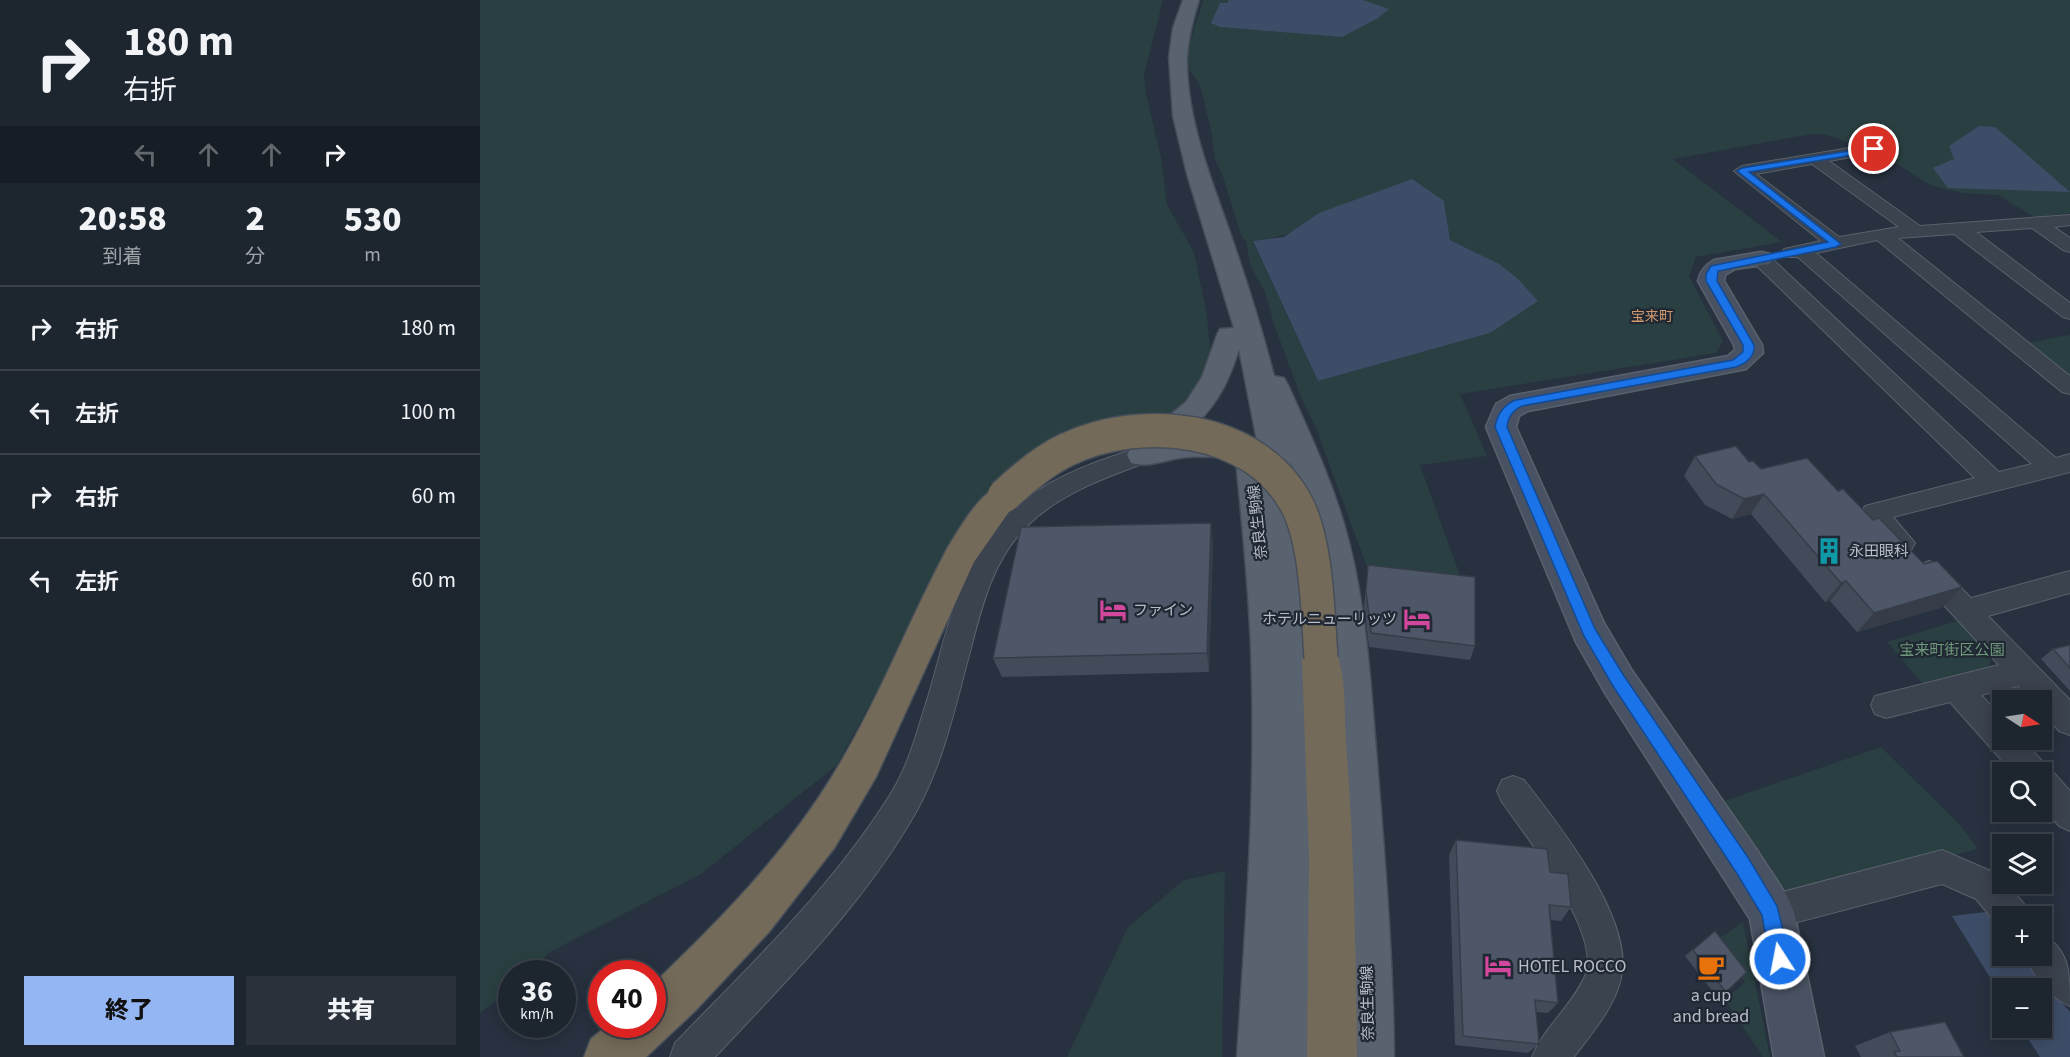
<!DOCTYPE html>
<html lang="ja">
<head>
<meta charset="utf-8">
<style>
	body { margin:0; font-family:"Source Sans 3","Noto Sans JP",sans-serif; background:#2a313b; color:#f1f3f6; height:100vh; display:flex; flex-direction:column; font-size:22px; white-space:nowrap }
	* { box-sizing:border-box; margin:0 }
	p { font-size:20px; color:#a0a5aa }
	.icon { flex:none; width:33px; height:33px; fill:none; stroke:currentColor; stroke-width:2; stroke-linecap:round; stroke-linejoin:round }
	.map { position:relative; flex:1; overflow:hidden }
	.panel { display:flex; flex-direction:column; background:#1d252f; width:480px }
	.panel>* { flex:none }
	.hud { background:#1d252f; color:#f1f3f6; overflow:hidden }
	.needle { width:39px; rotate:102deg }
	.buttons { position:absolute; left:1512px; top:690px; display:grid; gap:12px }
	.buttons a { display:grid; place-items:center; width:60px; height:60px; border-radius:0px; background:#1d252f; box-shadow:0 3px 15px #0003,0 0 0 2px #3b424b; font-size:30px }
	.speed { position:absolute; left:18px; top:960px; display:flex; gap:12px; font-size:30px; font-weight:700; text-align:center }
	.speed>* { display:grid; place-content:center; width:78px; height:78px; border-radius:50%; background:#1d252f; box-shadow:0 3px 15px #0003,0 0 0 2px #3b424b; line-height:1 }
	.speed small { font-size:15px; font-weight:400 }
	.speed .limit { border:9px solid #d22; background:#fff; color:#111 }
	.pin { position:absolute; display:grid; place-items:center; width:51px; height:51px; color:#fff; margin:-26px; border:3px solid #fff; border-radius:50%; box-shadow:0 2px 6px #0007 }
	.me { position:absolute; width:66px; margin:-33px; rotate:349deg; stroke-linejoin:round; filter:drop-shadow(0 0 4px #0008) }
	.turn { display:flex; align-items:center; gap:21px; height:126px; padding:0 24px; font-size:27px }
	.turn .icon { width:78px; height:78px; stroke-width:2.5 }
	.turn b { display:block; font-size:42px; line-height:51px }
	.lanes { display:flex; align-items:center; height:57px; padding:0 24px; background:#0003; justify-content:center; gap:30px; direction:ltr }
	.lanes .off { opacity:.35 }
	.eta { display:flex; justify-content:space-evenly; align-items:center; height:102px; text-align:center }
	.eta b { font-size:36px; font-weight:800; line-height:42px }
	.button { display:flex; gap:12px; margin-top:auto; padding:12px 24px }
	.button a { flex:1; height:69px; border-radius:0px; background:#94b6f2; color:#111; font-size:24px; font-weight:800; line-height:69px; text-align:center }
	.button a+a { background:#2a313b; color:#f1f3f6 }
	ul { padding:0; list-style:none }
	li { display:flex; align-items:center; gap:18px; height:84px; padding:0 24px; border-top:2px solid #3b424b }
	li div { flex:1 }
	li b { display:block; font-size:22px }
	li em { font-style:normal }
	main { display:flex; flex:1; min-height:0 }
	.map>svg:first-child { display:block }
	.green { fill:#2a3f41; fill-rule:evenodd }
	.water { fill:#3e4d67 }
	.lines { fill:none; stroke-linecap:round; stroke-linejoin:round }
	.street-casing { stroke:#59616c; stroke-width:2 }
	.secondary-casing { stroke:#59616c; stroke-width:3 }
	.primary-casing { stroke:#444c58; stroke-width:3 }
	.highway-casing { stroke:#464e59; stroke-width:3 }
	.street { fill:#3b434f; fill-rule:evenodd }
	.secondary { fill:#495262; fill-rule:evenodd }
	.primary { fill:#59626f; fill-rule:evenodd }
	.highway { fill:#746a59; fill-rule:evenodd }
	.highway-bridge-casing { stroke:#464e59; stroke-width:36; stroke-linecap:butt }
	.highway-bridge { stroke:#746a59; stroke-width:33 }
	.wall { fill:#424b59 }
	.shaded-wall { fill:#363d49 }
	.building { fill:#4d5768; stroke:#363d49; stroke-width:1.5 }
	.route { fill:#1a73e8; stroke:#114b97; stroke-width:1.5 }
	.labels { text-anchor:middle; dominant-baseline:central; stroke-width:4.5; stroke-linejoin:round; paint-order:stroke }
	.far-neighbourhood-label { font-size:14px; fill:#cf9a6d; stroke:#202834 }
	.street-label { font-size:15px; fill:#b7bec9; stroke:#202834 }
	.poi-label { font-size:15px; fill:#b7bec9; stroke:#202834; text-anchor:start }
	.park-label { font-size:15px; fill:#70997b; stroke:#202834 }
	.near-poi-label { font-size:18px; fill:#b7bec9; stroke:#202834; text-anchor:start }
</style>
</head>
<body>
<main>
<section class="panel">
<div class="hud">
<div class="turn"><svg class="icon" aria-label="right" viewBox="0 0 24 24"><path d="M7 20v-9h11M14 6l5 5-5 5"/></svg><div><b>180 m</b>右折</div></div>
<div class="lanes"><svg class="icon off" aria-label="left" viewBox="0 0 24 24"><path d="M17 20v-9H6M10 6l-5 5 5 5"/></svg><svg class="icon off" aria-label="ahead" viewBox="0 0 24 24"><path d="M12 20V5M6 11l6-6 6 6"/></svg><svg class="icon off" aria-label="ahead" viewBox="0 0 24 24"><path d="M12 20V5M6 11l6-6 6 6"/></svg><svg class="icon" aria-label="right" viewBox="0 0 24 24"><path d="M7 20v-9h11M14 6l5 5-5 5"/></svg></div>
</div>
<div class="eta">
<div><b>20:58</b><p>到着</p></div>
<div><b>2</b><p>分</p></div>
<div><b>530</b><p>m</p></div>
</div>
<ul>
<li><svg class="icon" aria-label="right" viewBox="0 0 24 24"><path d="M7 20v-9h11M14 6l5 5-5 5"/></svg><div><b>右折</b></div><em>180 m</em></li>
<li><svg class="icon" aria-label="left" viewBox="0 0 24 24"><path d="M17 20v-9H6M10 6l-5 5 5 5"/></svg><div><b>左折</b></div><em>100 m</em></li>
<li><svg class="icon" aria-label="right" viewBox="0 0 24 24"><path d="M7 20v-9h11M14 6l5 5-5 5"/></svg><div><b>右折</b></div><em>60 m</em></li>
<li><svg class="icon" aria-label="left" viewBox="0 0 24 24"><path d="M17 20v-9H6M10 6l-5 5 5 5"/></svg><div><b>左折</b></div><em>60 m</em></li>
</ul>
<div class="button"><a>終了</a><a>共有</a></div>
</section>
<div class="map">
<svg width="1590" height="1057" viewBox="0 0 1590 1057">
	<rect width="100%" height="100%" fill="#27313f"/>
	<g class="green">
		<path d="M0 0H683L664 75 666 94 681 157 687 205 714 252 727 315 731 362 720 388 697 414 593 430 426 638 357 765 221 874 70 952 48 973 32 974 31 989 0 1013Z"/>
		<path d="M723 0H1590V213L1554 217 1518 195 1483 193 1450 185 1402 154 1344 134H1332L1193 159 1302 242 1216 257 1209 276 1243 341 1236 353 980 394 1007 456 940 465 981 578 887 567 837 431 820 395 795 327 785 292 770 265 766 240 762 238 743 177 735 159 732 135 720 85 710 71 707 52ZM964 201 970 240 997 253 1010 333 838 381 773 242Z"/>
		<path d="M1590 335V377L1547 343Z"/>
		<path d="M1480 620 1512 653 1509 666 1444 685 1407 642Z"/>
		<path d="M1401 747 1481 826 1498 849 1319 894 1300 887 1290 866 1244 801Z"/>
		<path d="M745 871 742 1057H587L648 927 704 880Z"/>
		<path d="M1263 922 1290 1057H1283L1245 1000 1265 982 1237 940Z"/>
	</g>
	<g class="water">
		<path d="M749 0H883L909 9 898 18 862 37 740 27 731 23 740 3H747Z"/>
		<path d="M1499 126 1515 127 1590 192 1468 188 1453 168 1474 159 1469 146Z"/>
		<path d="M932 179 964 201 970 240 1019 264 1037 278 1058 301 1010 333 838 381 773 241 804 237 839 213Z"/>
		<path d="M1506 912 1522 932V956H1542L1590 1012V1057H1560L1541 1028H1562V988H1522V997L1472 916Z"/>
	</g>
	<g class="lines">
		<defs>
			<g id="street">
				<path d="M1393 144 1399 146 1401 149 1399 152 1349 161 1440 226 1590 215V225L1574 227 1590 238V252L1583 250 1552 228 1496 232 1590 303V319L1583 317 1474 234 1418 238 1590 376V394L1582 392 1397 240 1336 253 1576 458 1590 454V472L1413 517 1435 543 1431 550C1428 551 1425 553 1422 553 1411 553 1387 523 1381 513L1385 506 1495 478 1274 263 1272 259 1274 255H1288L1519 472 1552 464 1318 257H1304L1302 253 1304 249 1341 241 1254 171 1262 166ZM1332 164 1419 227 1359 237 1276 174Z"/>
				<path d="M662 447 670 449 674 455 670 461C627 477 580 493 547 526 514 558 502 605 491 648 476 703 464 762 436 812 384 904 307 980 235 1057H190L195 1043C272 963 355 885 413 790 430 761 438 728 448 697 465 640 477 572 517 525 552 484 611 462 662 447Z"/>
				<path d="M1449 561 1458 565 1491 598 1590 571V593L1508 616 1590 700V735L1579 731 1562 711V700H1551L1538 686 1501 695 1522 718V740H1543L1563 762 1567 770 1573 772 1590 791V831L1579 826 1562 806V772H1532L1470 702 1406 718 1395 714 1391 705 1395 696 1519 665 1440 579 1436 572 1440 565Z"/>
				<path d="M1033 776 1044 780C1079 825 1155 920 1141 978 1135 1007 1111 1034 1094 1057H1052C1064 1027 1092 1006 1105 976 1123 934 1046 836 1022 802L1017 791 1022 780Z"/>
				<path d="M1462 850 1520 875 1522 884H1527L1544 904 1549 916H1522V930L1496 899 1462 884 1291 929 1279 924 1274 912 1279 900 1291 895Z"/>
				<path d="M1562 935C1590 949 1590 974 1590 1006 1570 998 1553 975 1545 956H1562Z"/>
			</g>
			<path id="secondary" d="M1281 252 1290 254 1293 259 1290 264 1255 269 1245 275 1244 281 1282 345 1283 353 1266 369 1048 411 1039 416 1036 427 1124 623 1151 669 1277 850 1307 896 1314 912 1344 1057H1294L1270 919 1125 693 1096 642 1006 427 1016 404 1030 396 1248 356 1255 350 1254 345 1218 281C1220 271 1225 265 1234 260Z"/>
			<path id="primary" d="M703 0H719C713 19 708 38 707 58 706 116 729 173 748 227 765 276 781 325 794 376L804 378 808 385C831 436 855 487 869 542 887 613 891 689 897 762 905 860 913 958 914 1057H864C866 961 862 866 857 771 852 666 848 561 811 462 840 659 842 859 841 1057H757C765 933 775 808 772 683 771 609 763 534 756 460L760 452 771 449 779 451 759 349C747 388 734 409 704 436H738L749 439 753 447 749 455C734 459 721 455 707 457 687 459 670 468 651 463L647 455 651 447 706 402 722 377 737 335 740 329 754 328 707 174 693 116 689 57 693 28Z"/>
			<g id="highway">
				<path d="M524 484 535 488 540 496 494 562 396 777 355 847 289 932 215 1011 166 1057H104L111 1039 129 1024H172V985C239 921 305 854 353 775 398 702 428 622 468 547 482 525 499 492 524 484Z"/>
				<path d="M841 642 854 647C867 674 864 712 866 741 874 846 876 952 877 1057H827L829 858 822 658 828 647Z"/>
			</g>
		</defs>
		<use href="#street" class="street-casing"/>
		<use href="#secondary" class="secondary-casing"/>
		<use href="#primary" class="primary-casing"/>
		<use href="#highway" class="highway-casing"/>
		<use href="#street" class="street"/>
		<use href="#secondary" class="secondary"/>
		<use href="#primary" class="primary"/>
		<use href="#highway" class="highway"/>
		<defs>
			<path id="highway-bridge" d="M524 496C543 478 563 461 586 450 661 414 775 425 817 505 837 543 838 615 841 658"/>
		</defs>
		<use href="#highway-bridge" class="highway-bridge-casing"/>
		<use href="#highway-bridge" class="highway-bridge"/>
	</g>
	<g class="wall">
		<path d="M1215 456 1269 462 1463 607 1377 632 1350 601 1345 602 1271 514 1252 519 1225 505 1204 476Z"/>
		<path d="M733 543 729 672 522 677 513 658Z"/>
		<path d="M888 565 995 646 990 660 889 647 884 606Z"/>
		<path d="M1590 645V691L1561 659 1573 649Z"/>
		<path d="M976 840 1070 872 1091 907 1081 921 1070 920 1078 1003 1068 1013 1056 1012 1059 1044 1048 1053 975 1045 969 855Z"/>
		<path d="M1235 931 1246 992 1237 997 1205 956Z"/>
		<path d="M1410 1032 1484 1057H1381L1375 1046Z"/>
	</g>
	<g class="shaded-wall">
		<path d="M1284 494 1271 514 1252 519 1264 499Z"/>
		<path d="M731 523 733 543 729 672 727 653Z"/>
		<path d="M1366 581 1350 601 1345 602 1361 583Z"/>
		<path d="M1482 587 1463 607 1377 632 1394 613Z"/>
	</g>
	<g class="building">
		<path d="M1256 446 1269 462 1273 461 1281 469 1327 458 1358 491 1363 489 1393 520 1399 518 1444 564 1457 561 1482 587 1394 613 1366 581 1361 583 1284 494 1264 499 1236 484 1215 456Z"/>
		<path d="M731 523 727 653 513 658 541 527Z"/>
		<path d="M888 565 995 577V646L891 633 886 591Z"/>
		<path d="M1590 645V668L1573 649Z"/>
		<path d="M976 840 1067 849 1070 872 1088 874 1091 907 1069 905 1078 1003 1055 1000 1059 1044 983 1036Z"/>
		<path d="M1235 931 1267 972 1246 992 1213 950Z"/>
		<path d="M1465 1022 1484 1057H1417L1414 1052 1420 1051 1410 1032Z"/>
	</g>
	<path class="route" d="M1394 147 1397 148V151L1269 172 1361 244 1356 247 1238 271 1237 281 1274 345C1275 357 1267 363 1256 367L1042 406C1033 410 1028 418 1027 427L1115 629 1144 676 1269 859 1297 906 1310 959 1307 966 1300 969 1293 966 1290 959 1282 915 1256 872 1133 686 1104 636 1015 427C1017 415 1024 404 1036 400L1253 360 1263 352V345L1226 281V274L1231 266 1348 242 1257 171 1262 168Z"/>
	<defs>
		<symbol id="building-bare" viewBox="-9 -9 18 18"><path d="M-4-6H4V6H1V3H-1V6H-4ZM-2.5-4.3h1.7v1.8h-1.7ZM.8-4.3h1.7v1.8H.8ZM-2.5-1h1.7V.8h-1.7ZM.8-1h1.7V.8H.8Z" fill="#0f9aa8" stroke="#202834" stroke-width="2.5" paint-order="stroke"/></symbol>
		<symbol id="hotel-bare" viewBox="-9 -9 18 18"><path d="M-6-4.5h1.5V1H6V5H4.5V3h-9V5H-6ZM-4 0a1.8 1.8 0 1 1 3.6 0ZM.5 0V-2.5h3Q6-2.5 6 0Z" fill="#d1479c" stroke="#202834" stroke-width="2.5" paint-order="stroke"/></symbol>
		<symbol id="cafe-bare" viewBox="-9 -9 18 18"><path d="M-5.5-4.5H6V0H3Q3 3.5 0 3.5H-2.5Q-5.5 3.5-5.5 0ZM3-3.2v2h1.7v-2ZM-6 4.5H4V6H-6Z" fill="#e8710a" stroke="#202834" stroke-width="2.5" paint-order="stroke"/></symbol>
	</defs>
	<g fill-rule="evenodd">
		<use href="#building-bare" x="1330" y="532" width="38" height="38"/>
		<use href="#hotel-bare" x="614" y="591" width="38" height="38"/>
		<use href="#hotel-bare" x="918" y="600" width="38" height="38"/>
		<use href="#hotel-bare" x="999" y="947" width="38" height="38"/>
		<use href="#cafe-bare" x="1212" y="948" width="38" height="38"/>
	</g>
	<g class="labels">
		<g class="far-neighbourhood-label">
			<text x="1172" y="317">宝来町</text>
		</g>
		<g class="street-label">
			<text transform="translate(778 522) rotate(-96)">奈良生駒線</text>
			<text transform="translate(888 1003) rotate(-91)">奈良生駒線</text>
		</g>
		<g class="poi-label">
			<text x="1369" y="551">永田眼科</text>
			<text x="653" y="610">ファイン</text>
			<text x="917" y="619" text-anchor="end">ホテルニューリッツ</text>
		</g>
		<g class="park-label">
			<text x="1472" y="650">宝来町街区公園</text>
		</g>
		<g class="near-poi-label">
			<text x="1038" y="966">HOTEL ROCCO</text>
			<text x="1231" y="995" text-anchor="middle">a cup<tspan x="1231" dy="21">and bread</tspan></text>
		</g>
	</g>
</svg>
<div class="buttons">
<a><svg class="needle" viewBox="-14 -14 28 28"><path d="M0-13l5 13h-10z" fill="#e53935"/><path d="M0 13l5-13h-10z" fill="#a0a5aa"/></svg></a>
<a><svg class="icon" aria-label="search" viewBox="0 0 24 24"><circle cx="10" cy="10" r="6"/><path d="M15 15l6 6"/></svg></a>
<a><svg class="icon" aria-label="layers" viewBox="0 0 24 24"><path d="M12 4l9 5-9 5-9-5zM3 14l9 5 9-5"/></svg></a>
<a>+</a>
<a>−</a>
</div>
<div class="speed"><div>36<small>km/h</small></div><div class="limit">40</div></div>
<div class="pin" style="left:1394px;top:149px;background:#d93025"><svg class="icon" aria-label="arrive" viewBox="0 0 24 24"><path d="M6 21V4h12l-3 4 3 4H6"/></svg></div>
<svg class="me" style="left:1300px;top:959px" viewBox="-20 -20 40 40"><circle r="17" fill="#1a73e8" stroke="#fff" stroke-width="3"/><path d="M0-11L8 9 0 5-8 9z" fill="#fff"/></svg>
</div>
</main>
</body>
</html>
